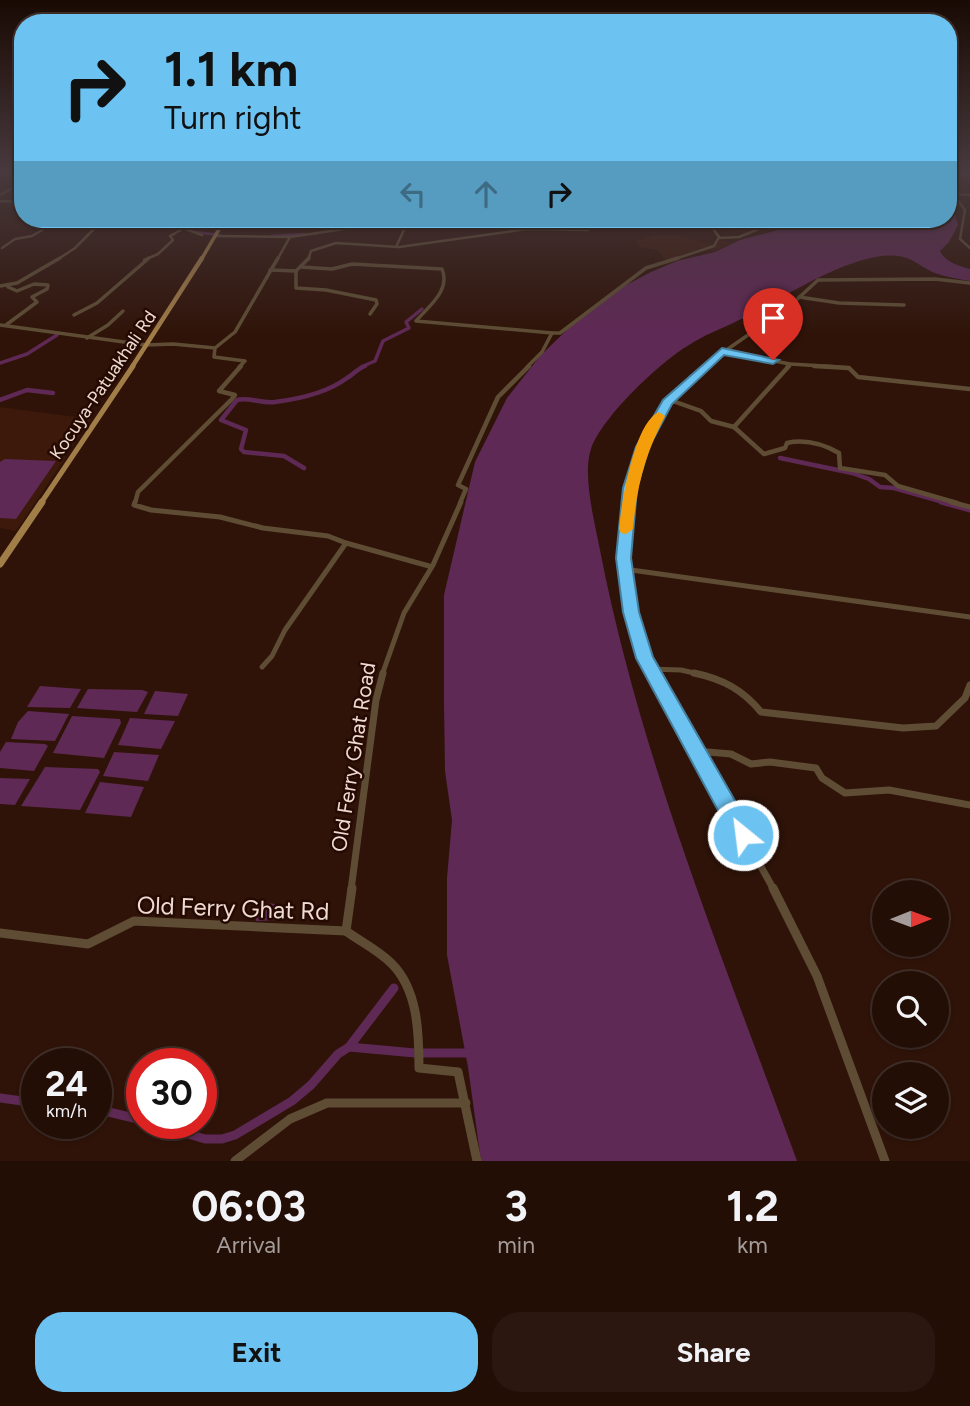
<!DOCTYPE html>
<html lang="en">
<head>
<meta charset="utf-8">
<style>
	body { margin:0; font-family:Figtree,sans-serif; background:#2b1710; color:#f1f3f6; height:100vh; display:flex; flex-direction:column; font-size:26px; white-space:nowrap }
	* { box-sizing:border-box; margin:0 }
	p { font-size:23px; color:#a39c9b }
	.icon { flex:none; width:38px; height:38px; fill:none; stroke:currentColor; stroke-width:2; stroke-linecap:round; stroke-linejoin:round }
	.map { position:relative; height:1161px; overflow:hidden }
	.sheet { display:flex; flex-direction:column; background:#230e06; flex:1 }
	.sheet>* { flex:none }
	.top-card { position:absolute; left:14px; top:14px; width:943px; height:214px; border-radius:28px; box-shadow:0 2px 5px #0004,0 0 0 2px #402e28; background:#6cc3f2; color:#111; overflow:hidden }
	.needle { width:46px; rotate:89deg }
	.controls { position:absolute; left:872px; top:880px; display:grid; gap:14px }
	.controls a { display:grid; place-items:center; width:77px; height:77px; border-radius:50%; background:#230e06; box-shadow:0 2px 5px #0004,0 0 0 2px #402e28; font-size:35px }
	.speed { position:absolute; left:21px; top:1048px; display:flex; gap:14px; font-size:35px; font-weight:700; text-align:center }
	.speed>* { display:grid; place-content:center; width:91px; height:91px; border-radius:50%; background:#230e06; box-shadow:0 2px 5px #0004,0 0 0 2px #402e28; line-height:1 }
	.speed small { font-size:18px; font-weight:400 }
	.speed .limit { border:10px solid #d22; background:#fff; color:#111 }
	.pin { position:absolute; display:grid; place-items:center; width:60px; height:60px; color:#fff; margin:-72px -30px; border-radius:50% 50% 50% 0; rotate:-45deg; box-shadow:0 0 7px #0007 }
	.pin .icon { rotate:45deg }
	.me { position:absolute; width:77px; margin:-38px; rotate:331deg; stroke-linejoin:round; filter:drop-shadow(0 0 5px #0008) }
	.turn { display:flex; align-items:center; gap:24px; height:147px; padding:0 35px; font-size:32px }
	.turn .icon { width:91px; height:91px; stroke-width:2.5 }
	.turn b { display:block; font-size:49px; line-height:60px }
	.lanes { display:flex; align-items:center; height:66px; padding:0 35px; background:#0003; justify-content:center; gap:35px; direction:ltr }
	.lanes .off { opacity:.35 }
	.eta { display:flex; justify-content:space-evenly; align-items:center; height:119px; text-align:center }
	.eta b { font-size:42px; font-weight:700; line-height:49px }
	.action { display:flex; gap:14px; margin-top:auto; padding:14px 35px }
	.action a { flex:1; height:80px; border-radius:28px; background:#6cc3f2; color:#111; font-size:28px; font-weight:700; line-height:80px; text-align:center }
	.action a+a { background:#2b1710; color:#f1f3f6 }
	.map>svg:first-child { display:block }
	.built { fill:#3c190b }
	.water { fill:#5f2955 }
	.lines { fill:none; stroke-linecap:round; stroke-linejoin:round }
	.canal-far4 { stroke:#5f2955; stroke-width:2.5 }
	.canal-far3 { stroke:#5f2955; stroke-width:3.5 }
	.canal-far2 { stroke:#5f2955; stroke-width:4.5 }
	.canal-far1 { stroke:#5f2955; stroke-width:5 }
	.canal { stroke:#5f2955; stroke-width:9 }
	.minor-far5 { stroke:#5e4d34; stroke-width:2.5 }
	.minor-far4 { stroke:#5e4d34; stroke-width:3.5 }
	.minor-far3 { stroke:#5e4d34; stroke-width:4.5 }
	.minor-far2 { stroke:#5e4d34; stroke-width:5 }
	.minor-far1 { stroke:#5e4d34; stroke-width:7 }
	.minor { stroke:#5e4d34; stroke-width:9 }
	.major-far3 { stroke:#a17d48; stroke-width:3.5 }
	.major-far2 { stroke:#a17d48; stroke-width:4.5 }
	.major-far1 { stroke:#a17d48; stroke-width:5 }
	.major { stroke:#a17d48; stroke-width:7 }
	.route { fill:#6cc3f2; stroke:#467f9d; stroke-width:2 }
	.slow { fill:#f59e0b }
	.labels { text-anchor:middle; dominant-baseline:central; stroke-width:5; stroke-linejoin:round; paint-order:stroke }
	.far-street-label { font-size:18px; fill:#efdbd3; stroke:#250a02 }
	.street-label { font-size:21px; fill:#efdbd3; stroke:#250a02 }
	.near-street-label { font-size:24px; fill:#efdbd3; stroke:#250a02 }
</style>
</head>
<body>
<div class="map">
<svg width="970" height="1161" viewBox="0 0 970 1161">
	<rect width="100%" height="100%" fill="#2f1308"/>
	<g class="built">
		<path d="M733 219H781L779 220 792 226 762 233 754 227 747 233 733 231Z"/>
		<path d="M653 236H679L715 245 720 240 733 243 714 251 702 248 667 261 657 250 640 247 635 241Z"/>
		<path d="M0 407 91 419 71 448 66 450 63 456 66 457 16 531 0 528Z"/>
	</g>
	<g class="water">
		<path d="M949 204 953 208 958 225 949 242 940 251C945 262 959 266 970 269V281C959 279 946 277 935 273 924 269 914 259 903 257 858 246 778 302 737 321 721 329 704 335 689 345 660 362 602 417 591 449 582 474 595 524 600 550 641 761 724 960 797 1161H481L468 1067 447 955V878L452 820 445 771 444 703V595L475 462 507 398 540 356 574 323 619 289 651 272 677 261 715 252 740 240 820 219H948Z"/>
		<path d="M5 459 56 461 16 519 0 518V462Z"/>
		<path d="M40 686 81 689 70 708 27 707Z"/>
		<path d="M88 689 142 690 148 692 137 712 77 708Z"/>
		<path d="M155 691 188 694 178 716 144 714Z"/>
		<path d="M28 711 69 714 55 741 11 739 18 722Z"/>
		<path d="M72 716 120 719 121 723 104 758 53 753Z"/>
		<path d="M130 718 175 721 161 749 118 745Z"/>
		<path d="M6 742 45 744 48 746 34 771 0 768V752Z"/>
		<path d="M114 752 159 755 148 781 103 776Z"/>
		<path d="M45 767 98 769 100 772 80 810 21 806Z"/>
		<path d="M0 778 30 779 15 805 0 804Z"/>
		<path d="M100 782 144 787 131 817 85 813Z"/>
		<path d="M262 902 281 905 279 920 256 921 254 907Z"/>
	</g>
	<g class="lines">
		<g class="canal-far4">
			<path d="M948 178H970"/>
			<path d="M164 219 173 224"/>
			<path d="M349 227 404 219"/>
			<path d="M186 229 197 223 189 219"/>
			<path d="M195 232 220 235"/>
			<path d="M272 236 304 234"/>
		</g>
		<g class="canal-far3">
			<path d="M0 363 27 354 57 335"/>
			<path d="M361 367 375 361 383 341 409 328 406 322 422 309"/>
		</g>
		<g class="canal-far2">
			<path d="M0 400 27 390 53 393"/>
			<path d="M780 458 852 473 869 479 880 487 894 488 947 503"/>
			<path d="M304 468 284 456 244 452 241 449 246 430 221 420 237 400C250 397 262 404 275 402 299 399 327 393 347 378 354 374 357 369 365 366"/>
		</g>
		<path class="canal-far1" d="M941 502 970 510"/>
		<g class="canal">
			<path d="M349 1047 394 988"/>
			<path d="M0 1098 37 1103"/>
			<path d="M96 1109 142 1120"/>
			<path d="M155 1124 205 1139H222L235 1135 292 1101 311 1085 338 1054 349 1047 415 1053H470"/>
		</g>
		<g class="minor-far5">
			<path d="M948 175H970L969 173"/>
			<path d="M948 187 965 210 960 239 970 248"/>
			<path d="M948 194 970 195"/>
			<path d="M0 195 23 183"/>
			<path d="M0 201 23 202"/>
			<path d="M158 219 202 235"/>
			<path d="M215 236 290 237 412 219"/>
			<path d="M719 238 739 237 784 219"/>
			<path d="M396 247 409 219"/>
			<path d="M2 248 15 239 32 236 61 219"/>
			<path d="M57 260 75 248 95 228 126 219"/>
			<path d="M144 260 158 254 173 240 170 236 181 230"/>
			<path d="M277 260 290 237"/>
			<path d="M308 260 311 251 336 243 399 247 527 229 588 230 592 219"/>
			<path d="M672 260 714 246 719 237 706 219"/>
		</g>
		<g class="minor-far4">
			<path d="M301 267 332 269 352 264 442 269C451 290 429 306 416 321L552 333"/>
			<path d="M270 270 296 271 309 258"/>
			<path d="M296 271V288L326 290 376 300 377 304 370 314"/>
			<path d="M0 286 17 283 60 258"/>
			<path d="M799 297 839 303 904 305"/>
			<path d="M74 315 97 303 149 258"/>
			<path d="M0 325 146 345 173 344 215 348 214 357 245 361 239 367"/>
			<path d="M6 325 37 302 32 297 47 289 48 285 34 284 17 291 8 287"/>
			<path d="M87 338 108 325 123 311"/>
			<path d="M215 348 235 332 278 258"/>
			<path d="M722 351 790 364 840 367"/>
			<path d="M527 367 542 352 552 333H560L646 268 678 258"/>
			<path d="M702 367 791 305 818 280 935 279 970 283"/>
			<path d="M787 367 790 364"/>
		</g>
		<g class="minor-far3">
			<path d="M814 366 849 368 858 377 970 389"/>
			<path d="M670 400 701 411 711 421 734 427 764 454 785 448 787 443C805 439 823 444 839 453L840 468 885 475 898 486 957 503"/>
			<path d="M734 427 789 366"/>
			<path d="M135 503 138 492 232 399 235 395 219 391 241 366"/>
			<path d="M460 503 466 489 458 485 498 397 529 366"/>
			<path d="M627 503C639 448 660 402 705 366"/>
		</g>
		<g class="minor-far2">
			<path d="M135 502 134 505 151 510 220 517 263 528 328 536 346 543"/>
			<path d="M628 502C616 558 626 624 654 675"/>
			<path d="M951 502 970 507"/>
			<path d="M624 569 970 617"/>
			<path d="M262 667 272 656 285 630 346 543 429 566"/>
			<path d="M649 669 681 670 703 675"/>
			<path d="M382 675 404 613 433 565 461 502"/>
		</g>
		<g class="minor-far1">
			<path d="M653 673 774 890"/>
			<path d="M694 673C723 679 743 690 761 712L903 728 936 726 965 698 970 685"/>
			<path d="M696 751 731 754 751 764 770 762 816 768 822 778 845 793 889 790 970 805"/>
			<path d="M351 890 376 700 383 673"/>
		</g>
		<g class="minor">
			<path d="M773 888 817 976 885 1161"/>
			<path d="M346 931 352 888"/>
			<path d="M346 931C361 942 378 950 391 963 418 989 419 1033 419 1068L458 1072 477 1161"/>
			<path d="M0 933 88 944 134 921 346 931"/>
			<path d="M235 1161 290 1119 327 1103H466"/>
		</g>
		<path class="major-far3" d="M201 260 225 219"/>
		<path class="major-far2" d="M132 367 202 258"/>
		<path class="major-far1" d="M41 503 133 366"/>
		<path class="major" d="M0 564 42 502"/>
	</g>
	<linearGradient id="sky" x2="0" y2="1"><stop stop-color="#1a0a04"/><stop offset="0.51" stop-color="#47393d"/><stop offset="1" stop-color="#47393d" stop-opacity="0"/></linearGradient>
	<rect width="970" height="336" fill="url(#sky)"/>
	<path class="route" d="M722 348 779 360 773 364 724 355 672 404 649 447 637 488 631 558 639 612 653 657 750 827 754 835 750 842 743 845 735 842 636 658 623 612 616 558 623 488 636 447 663 400Z"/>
	<path class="slow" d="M659 412 665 416C645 455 637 485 633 529L626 534 621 533 619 529C621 505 634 422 659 412Z"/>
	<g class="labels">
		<g class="far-street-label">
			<text transform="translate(103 385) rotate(-56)">Kocuya-Patuakhali Rd</text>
		</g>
		<g class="street-label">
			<text transform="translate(353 757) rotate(-81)">Old Ferry Ghat Road</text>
		</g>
		<g class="near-street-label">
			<text transform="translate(233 908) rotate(2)">Old Ferry Ghat Rd</text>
		</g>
	</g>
</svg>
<div class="controls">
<a><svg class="needle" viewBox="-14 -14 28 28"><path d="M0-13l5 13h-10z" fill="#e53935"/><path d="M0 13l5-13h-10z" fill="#a39c9b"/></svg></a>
<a><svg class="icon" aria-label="search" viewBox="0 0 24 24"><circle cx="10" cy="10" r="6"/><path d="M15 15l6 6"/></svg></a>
<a><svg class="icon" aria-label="layers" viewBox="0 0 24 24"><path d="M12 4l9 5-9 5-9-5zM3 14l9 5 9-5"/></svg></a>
</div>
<div class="speed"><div>24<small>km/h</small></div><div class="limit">30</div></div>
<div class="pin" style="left:773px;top:360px;background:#d93025"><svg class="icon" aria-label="arrive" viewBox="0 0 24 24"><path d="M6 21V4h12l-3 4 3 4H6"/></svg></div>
<svg class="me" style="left:743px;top:835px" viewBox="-20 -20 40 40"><circle r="17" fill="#6cc3f2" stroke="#fff" stroke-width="3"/><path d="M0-11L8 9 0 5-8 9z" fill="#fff"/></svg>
<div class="top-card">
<div class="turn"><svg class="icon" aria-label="right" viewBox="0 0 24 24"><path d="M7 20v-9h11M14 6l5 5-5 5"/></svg><div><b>1.1 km</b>Turn right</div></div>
<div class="lanes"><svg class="icon off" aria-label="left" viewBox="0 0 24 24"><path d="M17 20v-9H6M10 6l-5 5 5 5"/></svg><svg class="icon off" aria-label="ahead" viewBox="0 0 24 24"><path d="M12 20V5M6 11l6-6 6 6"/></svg><svg class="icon" aria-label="right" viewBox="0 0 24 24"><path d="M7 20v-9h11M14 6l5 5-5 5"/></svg></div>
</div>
</div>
<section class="sheet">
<div class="eta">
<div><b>06:03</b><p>Arrival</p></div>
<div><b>3</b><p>min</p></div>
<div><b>1.2</b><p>km</p></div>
</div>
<div class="action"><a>Exit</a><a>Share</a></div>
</section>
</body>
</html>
